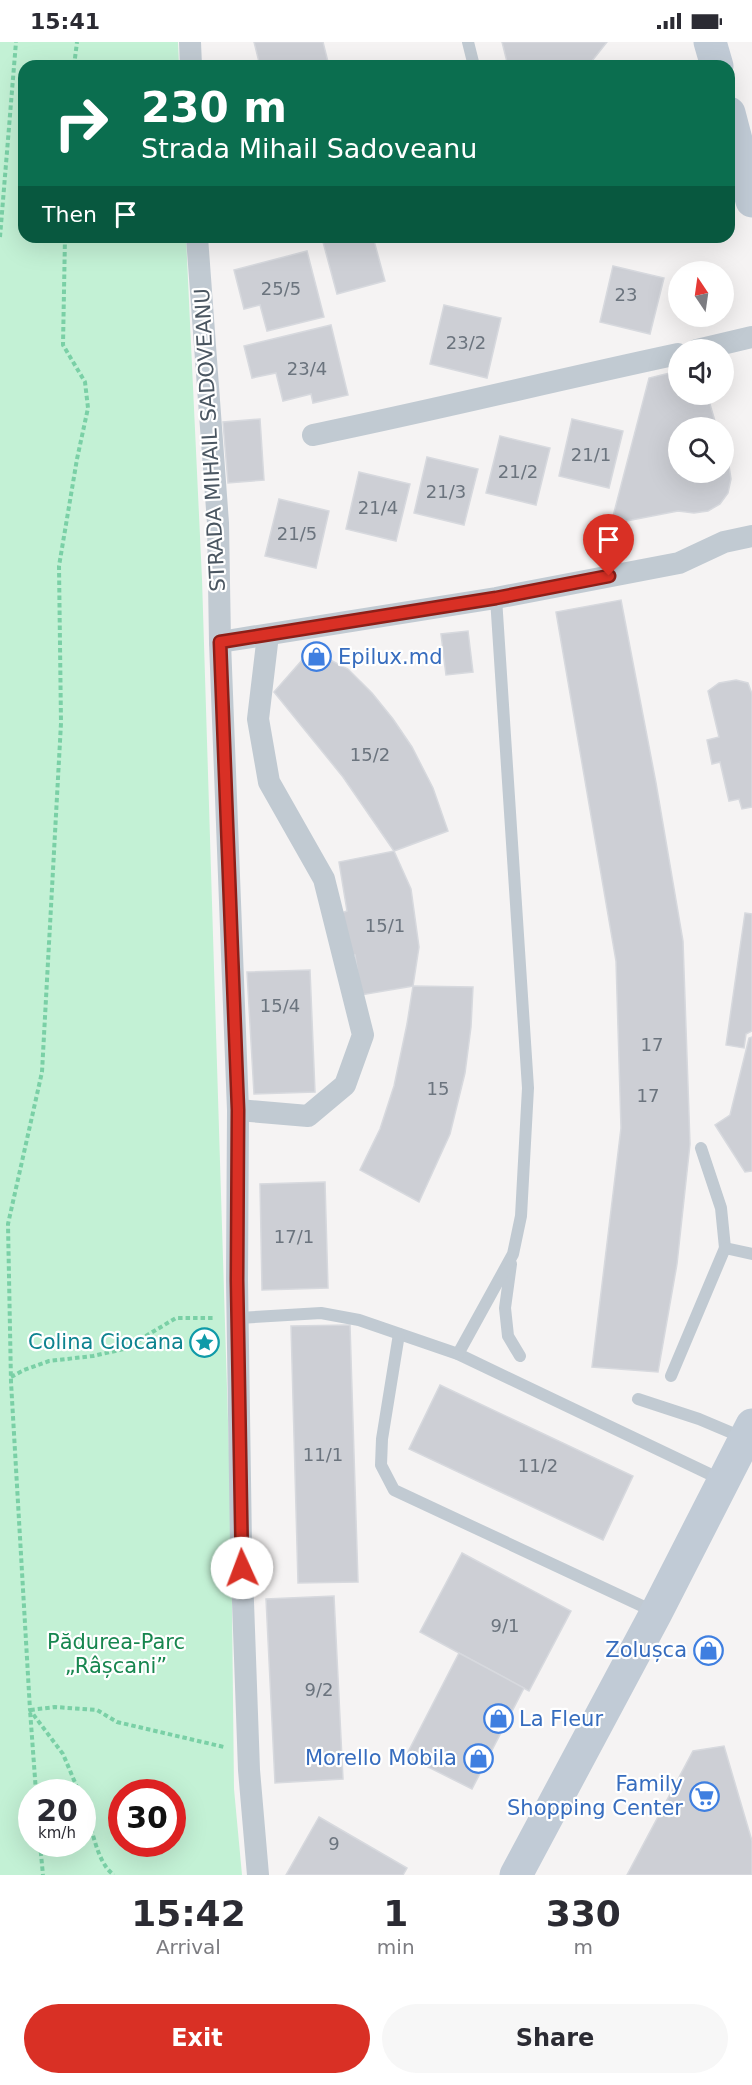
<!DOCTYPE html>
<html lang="en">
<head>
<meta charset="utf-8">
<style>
	body { margin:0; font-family:"DejaVu Sans",sans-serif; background:#f7f7f7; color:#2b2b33; height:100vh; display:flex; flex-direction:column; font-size:22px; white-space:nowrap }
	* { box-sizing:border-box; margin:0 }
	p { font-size:20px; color:#7c7c81 }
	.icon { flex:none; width:33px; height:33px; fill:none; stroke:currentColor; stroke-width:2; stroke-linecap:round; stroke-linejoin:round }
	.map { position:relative; height:1833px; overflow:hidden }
	.sheet { display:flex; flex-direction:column; background:#fff; flex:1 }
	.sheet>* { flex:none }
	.banner { position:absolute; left:18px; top:18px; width:717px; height:183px; border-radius:18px; box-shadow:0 6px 24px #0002; background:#0b6e4f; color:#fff; overflow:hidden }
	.needle { width:39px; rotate:347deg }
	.tools { position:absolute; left:668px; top:219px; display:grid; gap:12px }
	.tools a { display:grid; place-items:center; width:66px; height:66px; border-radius:50%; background:#fff; box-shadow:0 6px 24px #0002; font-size:30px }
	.speed { position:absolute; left:18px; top:1737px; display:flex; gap:12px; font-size:30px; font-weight:700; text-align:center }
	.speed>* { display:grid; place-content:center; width:78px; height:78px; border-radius:50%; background:#fff; box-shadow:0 6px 24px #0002; line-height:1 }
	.speed small { font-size:15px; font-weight:400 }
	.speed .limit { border:9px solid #d22; background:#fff; color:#111 }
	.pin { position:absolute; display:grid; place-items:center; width:51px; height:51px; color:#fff; margin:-62px -26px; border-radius:50% 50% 50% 0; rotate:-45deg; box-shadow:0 0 6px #0007 }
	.pin .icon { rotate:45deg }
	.me { position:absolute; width:66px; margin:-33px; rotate:358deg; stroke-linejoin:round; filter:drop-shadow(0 0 4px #0008) }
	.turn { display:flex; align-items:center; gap:21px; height:126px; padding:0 24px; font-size:27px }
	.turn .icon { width:78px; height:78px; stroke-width:2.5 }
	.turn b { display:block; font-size:42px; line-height:51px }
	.then { display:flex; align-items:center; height:57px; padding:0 24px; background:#0003; gap:12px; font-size:22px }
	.eta { display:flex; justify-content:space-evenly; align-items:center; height:102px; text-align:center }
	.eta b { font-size:36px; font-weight:800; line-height:42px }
	.button { display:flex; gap:12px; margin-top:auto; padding:12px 24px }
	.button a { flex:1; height:69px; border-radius:36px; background:#d93025; color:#fff; font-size:24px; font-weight:800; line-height:69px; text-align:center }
	.button a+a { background:#f7f7f7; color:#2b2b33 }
	.status { display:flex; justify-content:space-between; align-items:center; height:42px; padding:0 30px; background:#fff; direction:ltr }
	.status svg { height:16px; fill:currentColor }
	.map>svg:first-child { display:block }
	.green { fill:#c3f1d5; fill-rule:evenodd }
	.building { fill:#cdcfd5; stroke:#d7d9de; stroke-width:1.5 }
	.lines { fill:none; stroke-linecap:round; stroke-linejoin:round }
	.path { stroke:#7ad0a6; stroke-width:4; stroke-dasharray:4.5 3; stroke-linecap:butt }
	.service { stroke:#c1cad2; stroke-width:12 }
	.minor { stroke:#c1cad2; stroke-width:22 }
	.secondary { stroke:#c1cbd6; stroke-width:33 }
	.route-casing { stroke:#8d1f18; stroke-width:15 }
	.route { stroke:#d93025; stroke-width:10 }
	.labels { text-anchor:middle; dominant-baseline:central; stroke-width:4.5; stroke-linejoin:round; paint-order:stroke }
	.number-label { font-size:18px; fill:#6b747e }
	.street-label { font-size:21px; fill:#4a5661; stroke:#fff }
	.shop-label { font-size:21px; fill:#366cbe; stroke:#fff; text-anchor:end }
	.culture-label { font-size:21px; fill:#0d838f; stroke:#fff; text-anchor:end }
	.park-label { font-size:21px; fill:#17864f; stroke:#fff }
</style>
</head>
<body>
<div class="status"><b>15:41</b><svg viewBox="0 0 49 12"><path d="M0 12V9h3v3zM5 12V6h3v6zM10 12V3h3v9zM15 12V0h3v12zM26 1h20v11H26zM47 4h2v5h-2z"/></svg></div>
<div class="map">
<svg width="752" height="1833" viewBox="0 0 752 1833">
	<rect width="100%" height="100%" fill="#f5f3f3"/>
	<path class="green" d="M0 0H178L179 24H24V195H186L202 537 231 1476 234 1747 242 1833H0ZM32 1750H82V1802H32ZM122 1750H172V1802H122Z"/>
	<g class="building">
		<path d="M254 0H323L329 24H260Z"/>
		<path d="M502 0H607L588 24H508Z"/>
		<path d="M342 195H373L385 239 337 252 323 200Z"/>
		<path d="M307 209 324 275 267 289 260 263 244 267 234 228Z"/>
		<path d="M613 224 664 236 650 292 600 280Z"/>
		<path d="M444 263 501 276 487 336 430 322Z"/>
		<path d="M331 283 348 353 313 361 311 352 283 359 276 331 252 336 244 304Z"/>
		<path d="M678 329V352H707L717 386H678V430H723V407L729 424 731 437 728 451 720 462 708 469 694 471 678 469 611 482 649 336Z"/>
		<path d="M260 377 264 438 228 441 223 380Z"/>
		<path d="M572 377 623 389 609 446 559 434Z"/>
		<path d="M500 394 550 406 536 463 486 451Z"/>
		<path d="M427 415 478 427 464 483 414 471Z"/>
		<path d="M359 430 410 442 396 499 346 487Z"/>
		<path d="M279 457 329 469 316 526 265 514Z"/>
		<path d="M621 558 656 741 683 899 690 1102 677 1222 658 1330 592 1325 621 1086 616 919 556 570Z"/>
		<path d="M468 589 473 630 446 633 441 592Z"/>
		<path d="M311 608 348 627 372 651 393 677 412 705 433 746 448 789 394 809 343 735 274 650Z"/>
		<path d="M736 638 748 641 752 652V765L742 767 739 757 729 759 720 720 712 722 707 698 719 695 708 649 719 641Z"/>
		<path d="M394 809 411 847 419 905 413 944 361 953 355 913 345 912 338 872 347 869 339 820Z"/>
		<path d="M745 871 752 872V989L746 992 744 1006 726 1003Z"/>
		<path d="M310 928 315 1050 254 1052 247 930Z"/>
		<path d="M413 944 473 945 471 985 465 1031 450 1092 419 1160 360 1128 380 1087 394 1044 407 982Z"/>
		<path d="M752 995V1129L745 1130 715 1083 730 1073 749 996Z"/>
		<path d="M325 1140 328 1246 262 1248 260 1142Z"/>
		<path d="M350 1283 358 1540 298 1541 291 1284Z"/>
		<path d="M440 1343 633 1434 603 1498 409 1407Z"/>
		<path d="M462 1511 571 1569 529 1649 420 1590Z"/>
		<path d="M334 1554 343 1737 275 1741 266 1557Z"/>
		<path d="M459 1611 524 1646 472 1747 406 1714Z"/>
		<path d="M724 1704 752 1799V1833H627L693 1709Z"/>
		<path d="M319 1775 407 1826 403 1833H286Z"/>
	</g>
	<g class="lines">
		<g class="path">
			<path d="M74 24 77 0"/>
			<path d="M0 195 16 0"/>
			<path d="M65 195 63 303 85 340 88 366 77 417 59 524 61 681 42 1030 8 1182 11 1340 30 1668 63 1712 79 1750"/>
			<path d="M11 1335 24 1328 49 1319 93 1314 124 1307 176 1276H213"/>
			<path d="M36 1750 30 1668 55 1665 97 1668 117 1680 224 1705"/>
			<path d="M82 1758C92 1780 95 1820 114 1833"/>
			<path d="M40 1802 43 1833"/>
		</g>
		<g class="service">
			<path d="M468 0 474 24"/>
			<path d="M701 1106 721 1166 725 1206"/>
			<path d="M511 1222 505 1266 508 1294 520 1314"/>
			<path d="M239 1276 321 1271 359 1278 458 1312 722 1438"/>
			<path d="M399 1292 382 1397 381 1423 394 1448 655 1570"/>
			<path d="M458 1312 513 1212 521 1174 528 1046 496 556"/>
			<path d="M671 1334 725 1206 752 1212"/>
			<path d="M638 1357 699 1377 744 1396"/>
		</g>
		<g class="minor">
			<path d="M190 0 191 24"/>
			<path d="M197 195 218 481 220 600 238 1068 237 1238 241 1504 249 1728 258 1833"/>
			<path d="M697 308 752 295"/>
			<path d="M313 393C435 368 556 338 678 312"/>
			<path d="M220 600 496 556 679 521 724 500 752 494"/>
			<path d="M238 1068 308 1074 345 1043 363 993 324 837 269 740 258 677 268 593"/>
		</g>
		<g class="secondary">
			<path d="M710 0 717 24"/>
			<path d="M729 71 752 159"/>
			<path d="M516 1833 656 1571 752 1383"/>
		</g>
	</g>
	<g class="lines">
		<defs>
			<path id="route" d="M242 1526 237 1238 238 1068 220 600 496 556 609 534"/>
		</defs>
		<use href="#route" class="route-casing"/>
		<use href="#route" class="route"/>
	</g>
	<defs>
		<symbol id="shop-ring" viewBox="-11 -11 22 22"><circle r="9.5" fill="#fff" stroke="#3f7fe0" stroke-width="1.5"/><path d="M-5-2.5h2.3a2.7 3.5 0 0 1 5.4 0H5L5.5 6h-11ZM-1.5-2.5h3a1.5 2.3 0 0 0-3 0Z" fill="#3f7fe0"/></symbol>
		<symbol id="sight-ring" viewBox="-11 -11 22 22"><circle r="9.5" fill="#fff" stroke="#0f9aa8" stroke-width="1.5"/><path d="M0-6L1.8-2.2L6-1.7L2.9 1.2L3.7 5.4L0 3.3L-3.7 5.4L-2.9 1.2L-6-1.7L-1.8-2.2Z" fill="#0f9aa8"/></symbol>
		<symbol id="supermarket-ring" viewBox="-11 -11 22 22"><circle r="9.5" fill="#fff" stroke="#3f7fe0" stroke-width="1.5"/><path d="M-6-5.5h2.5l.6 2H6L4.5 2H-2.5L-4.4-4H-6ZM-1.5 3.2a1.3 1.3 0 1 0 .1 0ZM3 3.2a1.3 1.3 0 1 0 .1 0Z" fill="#3f7fe0"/></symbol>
	</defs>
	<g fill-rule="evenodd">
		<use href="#shop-ring" x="300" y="598" width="33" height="33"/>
		<use href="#sight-ring" x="188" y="1284" width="33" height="33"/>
		<use href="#shop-ring" x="692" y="1592" width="33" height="33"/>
		<use href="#shop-ring" x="482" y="1660" width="33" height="33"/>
		<use href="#shop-ring" x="462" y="1700" width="33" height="33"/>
		<use href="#supermarket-ring" x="688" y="1738" width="33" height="33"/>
	</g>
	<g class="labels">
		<g class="number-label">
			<text x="281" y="246">25/5</text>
			<text x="626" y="252">23</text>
			<text x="466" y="300">23/2</text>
			<text x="307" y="326">23/4</text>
			<text x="591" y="412">21/1</text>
			<text x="518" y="429">21/2</text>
			<text x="446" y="449">21/3</text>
			<text x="378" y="465">21/4</text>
			<text x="297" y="491">21/5</text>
			<text x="370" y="712">15/2</text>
			<text x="385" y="883">15/1</text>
			<text x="280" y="963">15/4</text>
			<text x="652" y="1002">17</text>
			<text x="438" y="1046">15</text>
			<text x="648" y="1053">17</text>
			<text x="294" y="1194">17/1</text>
			<text x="323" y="1412">11/1</text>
			<text x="538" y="1423">11/2</text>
			<text x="505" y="1583">9/1</text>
			<text x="319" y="1647">9/2</text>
			<text x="334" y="1801">9</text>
		</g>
		<g class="street-label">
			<text transform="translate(210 398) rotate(-93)">STRADA MIHAIL SADOVEANU</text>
		</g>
		<g class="shop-label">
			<text x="338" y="615" text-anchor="start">Epilux.md</text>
			<text x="687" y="1608">Zolușca</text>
			<text x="519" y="1677" text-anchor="start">La Fleur</text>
			<text x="457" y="1716">Morello Mobila</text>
			<text x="683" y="1742">Family<tspan x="683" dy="24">Shopping Center</tspan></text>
		</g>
		<g class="culture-label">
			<text x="184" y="1300">Colina Ciocana</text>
		</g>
		<g class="park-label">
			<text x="116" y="1600">Pădurea-Parc<tspan x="116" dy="24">„Râșcani”</tspan></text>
		</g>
	</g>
</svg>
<div class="tools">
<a><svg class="needle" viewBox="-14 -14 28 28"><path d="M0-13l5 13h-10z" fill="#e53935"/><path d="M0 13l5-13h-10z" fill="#7c7c81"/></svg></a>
<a><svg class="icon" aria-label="sound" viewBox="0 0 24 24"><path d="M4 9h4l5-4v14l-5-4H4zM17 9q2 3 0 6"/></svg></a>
<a><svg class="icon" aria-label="search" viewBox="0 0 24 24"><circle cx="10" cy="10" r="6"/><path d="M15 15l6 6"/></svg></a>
</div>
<div class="speed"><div>20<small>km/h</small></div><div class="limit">30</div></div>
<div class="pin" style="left:609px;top:534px;background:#d93025"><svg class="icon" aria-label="arrive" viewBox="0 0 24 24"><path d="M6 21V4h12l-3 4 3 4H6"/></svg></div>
<svg class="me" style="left:242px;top:1526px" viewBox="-20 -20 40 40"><circle r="19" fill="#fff"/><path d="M0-13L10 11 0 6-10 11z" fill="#d93025"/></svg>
<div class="banner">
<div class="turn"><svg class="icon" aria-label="right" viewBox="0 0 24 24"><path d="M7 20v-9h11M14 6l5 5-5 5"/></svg><div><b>230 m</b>Strada Mihail Sadoveanu</div></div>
<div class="then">Then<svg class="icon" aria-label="arrive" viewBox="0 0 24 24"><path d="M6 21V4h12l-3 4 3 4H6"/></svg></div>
</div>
</div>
<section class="sheet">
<div class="eta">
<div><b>15:42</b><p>Arrival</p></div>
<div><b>1</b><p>min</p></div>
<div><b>330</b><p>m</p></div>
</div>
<div class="button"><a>Exit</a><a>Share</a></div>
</section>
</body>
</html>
